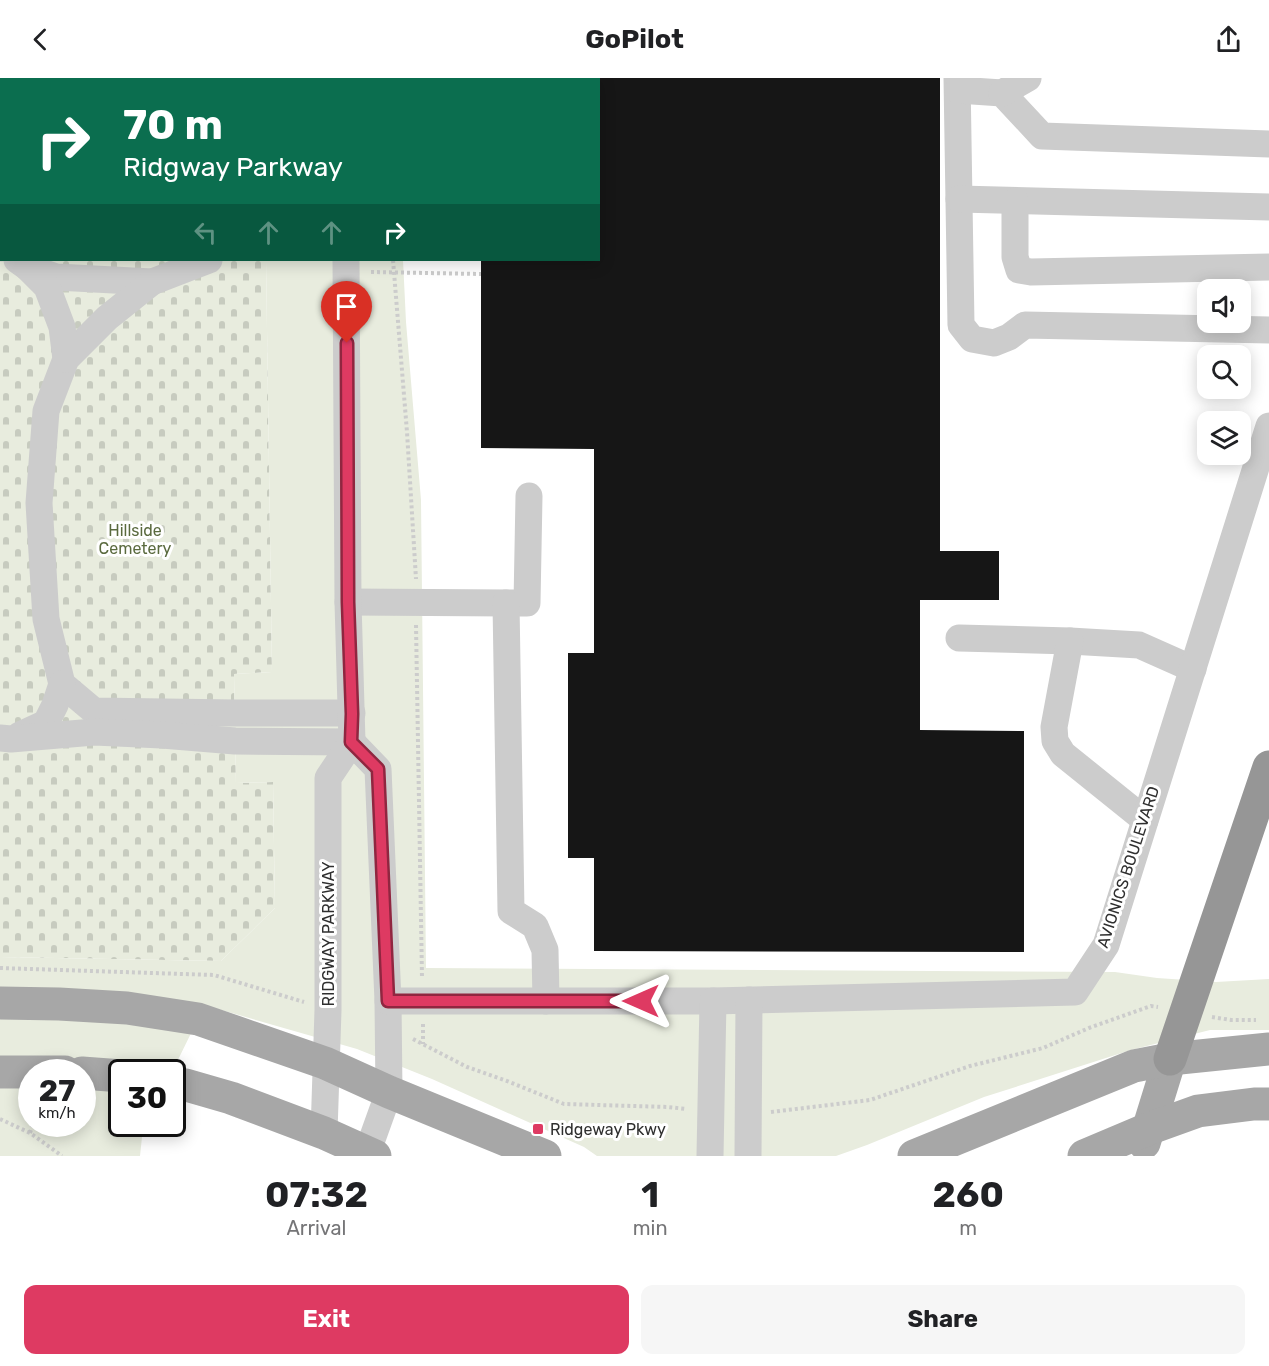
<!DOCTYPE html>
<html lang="en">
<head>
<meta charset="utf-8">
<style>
	body { margin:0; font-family:Rubik,sans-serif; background:#f6f6f6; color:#202124; height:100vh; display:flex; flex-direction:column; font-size:22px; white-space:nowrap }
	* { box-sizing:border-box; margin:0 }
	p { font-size:20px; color:#757577 }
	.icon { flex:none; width:33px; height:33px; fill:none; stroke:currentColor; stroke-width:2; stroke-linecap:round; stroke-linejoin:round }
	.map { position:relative; height:1078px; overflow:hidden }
	.drawer { display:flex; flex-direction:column; background:#fff; flex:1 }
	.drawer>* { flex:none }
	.top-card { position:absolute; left:0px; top:0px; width:600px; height:183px; box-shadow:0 3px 15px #0003; background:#0b6e4f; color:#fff; overflow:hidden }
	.tools { position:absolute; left:1197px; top:201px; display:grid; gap:12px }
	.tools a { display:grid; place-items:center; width:54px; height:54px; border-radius:12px; background:#fff; box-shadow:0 3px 15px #0003; font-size:30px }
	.speed { position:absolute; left:18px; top:981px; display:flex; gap:12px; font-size:30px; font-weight:700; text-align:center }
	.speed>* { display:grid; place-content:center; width:78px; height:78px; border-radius:50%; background:#fff; box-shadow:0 3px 15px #0003; line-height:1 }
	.speed small { font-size:15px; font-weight:400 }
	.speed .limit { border:3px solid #111; border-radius:9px; background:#fff; color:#111 }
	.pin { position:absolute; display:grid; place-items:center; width:51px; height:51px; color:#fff; margin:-62px -26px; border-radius:50% 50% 50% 0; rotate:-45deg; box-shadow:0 0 6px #0007 }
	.pin .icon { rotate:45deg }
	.me { position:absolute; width:66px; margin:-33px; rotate:270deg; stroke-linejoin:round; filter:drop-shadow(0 0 4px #0008) }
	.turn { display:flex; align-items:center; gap:21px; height:126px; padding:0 24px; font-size:27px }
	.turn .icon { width:78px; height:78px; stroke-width:2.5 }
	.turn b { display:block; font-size:42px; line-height:51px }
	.lanes { display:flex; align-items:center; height:57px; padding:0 24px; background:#0003; justify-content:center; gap:30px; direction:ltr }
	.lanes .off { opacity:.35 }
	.eta { display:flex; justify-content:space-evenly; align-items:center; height:102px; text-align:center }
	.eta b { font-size:36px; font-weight:700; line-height:42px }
	.button { display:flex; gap:12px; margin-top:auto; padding:12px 24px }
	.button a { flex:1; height:69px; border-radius:12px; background:#de3a62; color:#fff; font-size:24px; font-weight:700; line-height:69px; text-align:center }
	.button a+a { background:#f6f6f6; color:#202124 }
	header { display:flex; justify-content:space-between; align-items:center; height:78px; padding:0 24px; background:#fff; font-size:27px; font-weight:700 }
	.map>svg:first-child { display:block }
	.cemetery { fill:url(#cemetery-stones) }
	.park { fill:#e8ecde; fill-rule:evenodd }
	.building { fill:#161616 }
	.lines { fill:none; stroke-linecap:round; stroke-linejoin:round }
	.path { stroke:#ccc; stroke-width:4; stroke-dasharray:3 3; stroke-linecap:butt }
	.minor { stroke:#ccc; stroke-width:27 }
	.major { stroke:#a7a7a7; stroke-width:33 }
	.highway { stroke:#969696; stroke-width:33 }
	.route-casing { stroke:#902640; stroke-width:15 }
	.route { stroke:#de3a62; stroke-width:10 }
	.poi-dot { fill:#de3a62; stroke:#fff; stroke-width:2 }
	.labels { text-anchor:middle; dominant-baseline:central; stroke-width:6; stroke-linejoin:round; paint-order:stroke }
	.park-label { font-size:16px; fill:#5a6a3e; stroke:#fff }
	.street-label { font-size:16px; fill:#2f2f2f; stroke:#fff }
	.poi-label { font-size:16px; fill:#2f2f2f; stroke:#fff; text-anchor:start }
</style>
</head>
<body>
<header><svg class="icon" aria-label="back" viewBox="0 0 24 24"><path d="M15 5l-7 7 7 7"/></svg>GoPilot<svg class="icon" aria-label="share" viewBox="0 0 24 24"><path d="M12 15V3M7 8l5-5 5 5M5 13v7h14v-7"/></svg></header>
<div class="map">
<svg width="1269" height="1078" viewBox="0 0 1269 1078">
	<defs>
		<pattern id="cemetery-stones" width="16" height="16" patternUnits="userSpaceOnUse" patternTransform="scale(1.5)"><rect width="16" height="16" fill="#e8ecde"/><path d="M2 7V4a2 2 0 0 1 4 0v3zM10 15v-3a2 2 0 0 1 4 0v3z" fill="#c7cbbf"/></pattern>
	</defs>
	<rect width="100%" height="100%" fill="#fff"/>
	<path class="cemetery" d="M0 0H263V2H2V182H266L272 594 234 596 236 705 273 704 275 830 221 883 0 879Z"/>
	<g class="park">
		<path d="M263 0H399L398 2H263Z"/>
		<path d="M266 182H403L406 244 421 422 426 890 1115 894 1157 900 1216 904 1269 901V952H1210L1131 972 984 1019 867 1067 836 1078H597L584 1069 432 1001 357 971 204 927 198 941 172 994H122V1046H147L142 1059 140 1078H0V879L221 883 275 830 273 704 236 705 234 596 272 594ZM32 994H82V1046H32Z"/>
	</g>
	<path class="building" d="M598 0H940V473H999V522H920V652L1024 653V874L594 873V780H568V575H594V371L481 370V182H598Z"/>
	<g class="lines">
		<g class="path">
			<path d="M389 2V0"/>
			<path d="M393 182 407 354 416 501"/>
			<path d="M371 194 481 196"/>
			<path d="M416 547 422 900"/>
			<path d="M0 890 214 897 304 924"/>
			<path d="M1212 939 1231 942H1256"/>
			<path d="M423 946V966"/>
			<path d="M413 961 467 989 507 1003 564 1026 668 1029 686 1031"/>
			<path d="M771 1034 870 1022 970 988 1043 970 1089 950 1151 928 1158 929"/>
			<path d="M0 1041 30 1055 62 1078"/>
			<path d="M30 1055 33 1046"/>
		</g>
		<g class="minor">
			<path d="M249 0V2"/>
			<path d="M957 0 961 247 972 261 994 265 1009 259 1025 247 1269 252"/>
			<path d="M347 2V0"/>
			<path d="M958 12 1002 15 1042 58 1269 66"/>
			<path d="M1002 15 1028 0"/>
			<path d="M959 121 1269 129"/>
			<path d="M1015 123V179L1019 192 1031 194 1269 189"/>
			<path d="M0 169 2 170"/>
			<path d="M17 182 27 189 56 199 152 204"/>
			<path d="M209 182 152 204 107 240 66 281 46 333 39 425 46 541 62 606 94 633 236 635H352"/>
			<path d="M27 189 47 209 62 249 66 281"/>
			<path d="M348 524 527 525 529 418"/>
			<path d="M506 525 511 833 535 848 545 872 546 923"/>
			<path d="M959 560 1070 563 1139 567 1193 591"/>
			<path d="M1070 563 1054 649 1055 663 1063 676 1145 742"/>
			<path d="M20 657 46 645 55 627 62 606"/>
			<path d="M0 660 11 661 94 654 162 657 235 663 352 664"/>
			<path d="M352 664 378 691 388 923 389 1014 366 1078"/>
			<path d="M388 923H713L1075 914 1106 867 1269 348"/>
			<path d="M324 1055 328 932V700L352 664 348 524 346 182"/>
			<path d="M710 1078 713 923"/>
			<path d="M748 1078 749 922"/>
		</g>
		<g class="major">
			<path d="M0 925 59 926 127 930 198 941 325 985 389 1014 545 1078"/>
			<path d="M0 994H65"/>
			<path d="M82 995 122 998"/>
			<path d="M172 1005 186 1007 231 1020 324 1055 375 1078"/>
			<path d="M1144 1065 1170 981"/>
			<path d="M914 1078 1134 988 1170 981 1269 971"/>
			<path d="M1084 1078 1148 1051 1198 1033 1254 1026H1269"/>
		</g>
		<path class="highway" d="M1170 981 1269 689"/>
	</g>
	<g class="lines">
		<defs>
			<path id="route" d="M347 265 348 524 352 636 351 664 378 691 388 923H641"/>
		</defs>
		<use href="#route" class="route-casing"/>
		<use href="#route" class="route"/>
	</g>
	<rect class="poi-dot" x="532" y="1045" width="12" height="12" rx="3"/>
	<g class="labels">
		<g class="park-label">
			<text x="135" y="452">Hillside<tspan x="135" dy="18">Cemetery</tspan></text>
		</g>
		<g class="street-label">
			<text transform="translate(1128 789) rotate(-72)">AVIONICS BOULEVARD</text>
			<text transform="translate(328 856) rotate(-90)">RIDGWAY PARKWAY</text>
		</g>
		<g class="poi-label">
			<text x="550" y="1051">Ridgeway Pkwy</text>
		</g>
	</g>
</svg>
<div class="tools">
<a><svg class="icon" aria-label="sound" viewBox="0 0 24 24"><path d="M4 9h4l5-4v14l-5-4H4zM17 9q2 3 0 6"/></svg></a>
<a><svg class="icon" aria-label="search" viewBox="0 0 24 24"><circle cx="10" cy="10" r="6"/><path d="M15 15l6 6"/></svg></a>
<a><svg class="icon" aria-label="layers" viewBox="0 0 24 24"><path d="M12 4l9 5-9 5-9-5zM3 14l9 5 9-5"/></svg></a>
</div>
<div class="speed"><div>27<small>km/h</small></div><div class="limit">30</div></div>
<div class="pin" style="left:347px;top:265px;background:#d93025"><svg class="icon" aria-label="arrive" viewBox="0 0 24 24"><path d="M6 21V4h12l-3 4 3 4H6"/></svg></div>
<svg class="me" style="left:641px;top:923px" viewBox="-20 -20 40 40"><path d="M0-17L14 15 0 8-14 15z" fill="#de3a62" stroke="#fff" stroke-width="4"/></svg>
<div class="top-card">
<div class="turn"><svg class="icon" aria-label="right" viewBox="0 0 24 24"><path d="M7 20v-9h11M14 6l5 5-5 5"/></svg><div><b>70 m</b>Ridgway Parkway</div></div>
<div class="lanes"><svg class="icon off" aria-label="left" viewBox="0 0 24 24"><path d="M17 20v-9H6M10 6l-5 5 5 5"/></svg><svg class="icon off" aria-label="ahead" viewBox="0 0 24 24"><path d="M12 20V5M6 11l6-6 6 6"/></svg><svg class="icon off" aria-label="ahead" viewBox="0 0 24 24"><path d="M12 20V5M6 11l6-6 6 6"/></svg><svg class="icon" aria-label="right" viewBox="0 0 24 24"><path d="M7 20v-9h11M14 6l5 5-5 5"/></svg></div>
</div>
</div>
<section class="drawer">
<div class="eta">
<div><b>07:32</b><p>Arrival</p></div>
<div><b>1</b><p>min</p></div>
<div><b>260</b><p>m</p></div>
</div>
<div class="button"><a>Exit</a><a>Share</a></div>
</section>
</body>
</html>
